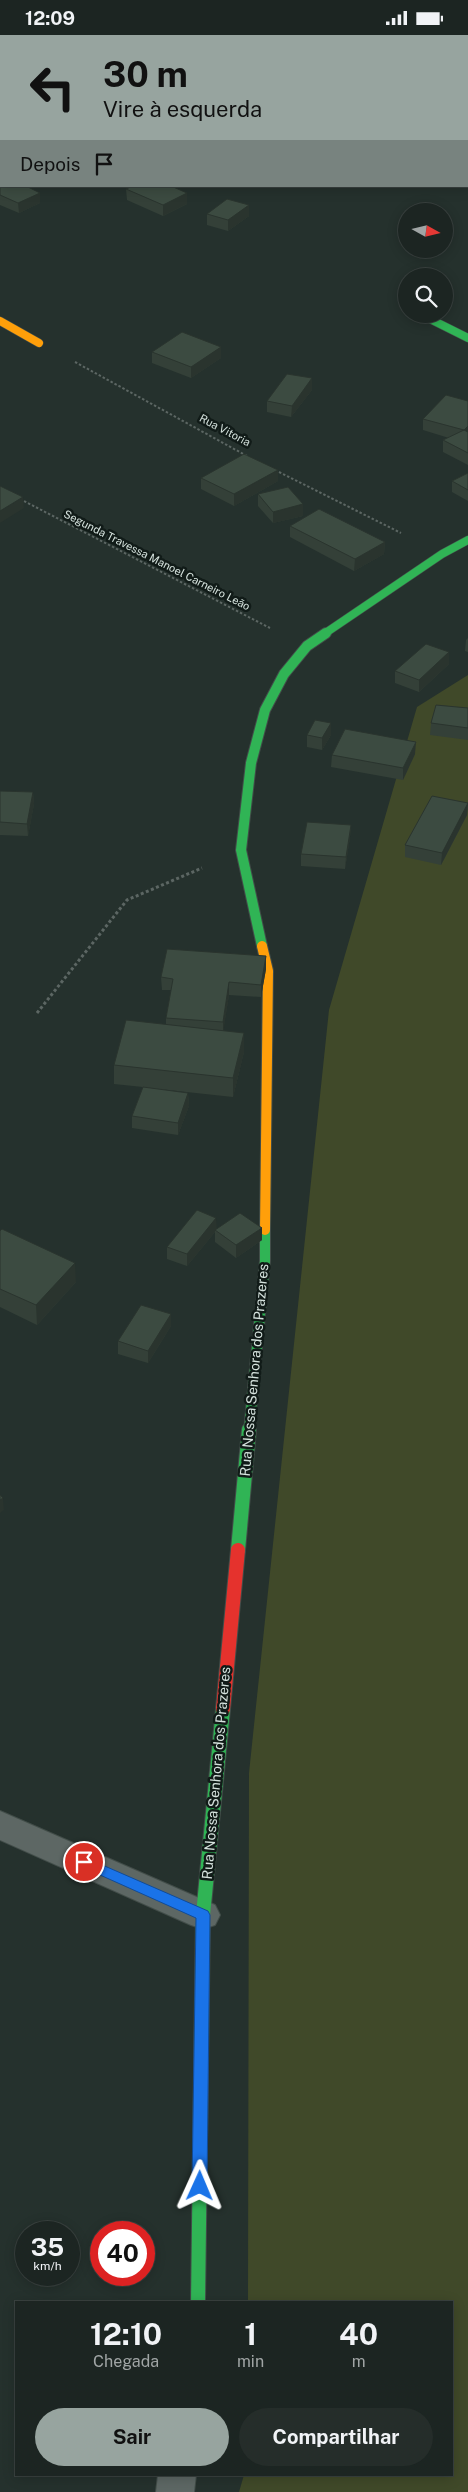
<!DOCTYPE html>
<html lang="pt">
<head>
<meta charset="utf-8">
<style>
	body { margin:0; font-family:"Public Sans",sans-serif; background:#252d2a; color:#f1f3f6; height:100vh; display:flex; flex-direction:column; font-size:19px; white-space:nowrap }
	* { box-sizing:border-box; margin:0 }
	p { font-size:16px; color:#a0a5a5 }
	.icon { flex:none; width:28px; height:28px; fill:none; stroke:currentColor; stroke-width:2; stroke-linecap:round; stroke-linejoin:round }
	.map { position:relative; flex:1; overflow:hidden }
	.details { position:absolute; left:15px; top:2266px; width:438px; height:175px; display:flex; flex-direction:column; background:#1c2522; border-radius:0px; box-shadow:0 2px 12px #0003,0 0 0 1px #3a4240 }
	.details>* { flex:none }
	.top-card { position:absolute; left:0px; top:0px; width:469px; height:152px; box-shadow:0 2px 12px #0003,0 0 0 1px #3a4240; background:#97a49f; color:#111; overflow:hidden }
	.needle { width:32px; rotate:98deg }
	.tools { position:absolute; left:398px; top:168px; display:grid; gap:10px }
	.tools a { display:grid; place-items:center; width:55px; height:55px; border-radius:50%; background:#1c2522; box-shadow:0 2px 12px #0003,0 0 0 1px #3a4240; font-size:25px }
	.speed { position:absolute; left:15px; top:2186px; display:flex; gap:10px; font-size:25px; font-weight:700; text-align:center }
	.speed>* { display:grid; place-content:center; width:65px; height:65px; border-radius:50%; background:#1c2522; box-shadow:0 2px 12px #0003,0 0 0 1px #3a4240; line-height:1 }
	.speed small { font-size:12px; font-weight:400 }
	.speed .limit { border:8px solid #d22; background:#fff; color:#111 }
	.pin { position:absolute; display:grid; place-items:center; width:42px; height:42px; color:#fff; margin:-21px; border:2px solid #fff; border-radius:50%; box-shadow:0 1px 5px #0007 }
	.me { position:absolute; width:55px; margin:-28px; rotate:1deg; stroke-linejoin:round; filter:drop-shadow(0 0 4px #0008) }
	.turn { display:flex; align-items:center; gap:18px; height:105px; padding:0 20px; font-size:22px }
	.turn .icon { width:65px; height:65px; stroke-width:2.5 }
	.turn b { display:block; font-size:35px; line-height:42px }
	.then { display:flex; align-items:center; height:48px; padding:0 20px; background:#0003; gap:10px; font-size:19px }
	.eta { display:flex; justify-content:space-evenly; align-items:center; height:85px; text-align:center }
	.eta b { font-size:30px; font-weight:700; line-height:35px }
	.button { display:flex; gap:10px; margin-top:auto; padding:10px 20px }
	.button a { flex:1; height:58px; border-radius:30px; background:#97a49f; color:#111; font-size:20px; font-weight:700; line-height:58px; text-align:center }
	.button a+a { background:#252d2a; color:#f1f3f6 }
	.status { display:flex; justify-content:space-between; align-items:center; height:35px; padding:0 25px; background:#1c2522; direction:ltr }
	.status svg { height:14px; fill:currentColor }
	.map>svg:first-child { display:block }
	.green { fill:#404929 }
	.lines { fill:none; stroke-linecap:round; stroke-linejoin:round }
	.street-casing { stroke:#424d49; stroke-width:2 }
	.fast-far2-casing { stroke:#424d49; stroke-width:9 }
	.fast-far1-casing { stroke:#424d49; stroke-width:12 }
	.fast-casing { stroke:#424d49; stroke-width:16 }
	.slow-far1-casing { stroke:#424d49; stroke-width:9 }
	.slow-casing { stroke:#424d49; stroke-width:12 }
	.jam-casing { stroke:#424d49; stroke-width:16 }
	.path-far1 { stroke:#5c6663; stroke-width:2; stroke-dasharray:2.5 2; stroke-linecap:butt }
	.path { stroke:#5c6663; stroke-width:3; stroke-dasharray:3 2.5; stroke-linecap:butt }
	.street { fill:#5d6764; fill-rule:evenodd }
	.fast-far2 { stroke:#30b455; stroke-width:8 }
	.fast-far1 { stroke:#30b455; stroke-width:10 }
	.fast { stroke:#30b455; stroke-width:14 }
	.slow-far1 { stroke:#ff9f0a; stroke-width:8 }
	.slow { stroke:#ff9f0a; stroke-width:10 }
	.jam { stroke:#e5322d; stroke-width:14 }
	.wall { fill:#344038 }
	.shaded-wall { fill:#2a342e }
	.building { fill:#3c4b41; stroke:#2a342e }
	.route { fill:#1a73e8; stroke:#114b97 }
	.labels { text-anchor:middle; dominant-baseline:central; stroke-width:5; stroke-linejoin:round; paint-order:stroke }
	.far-street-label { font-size:11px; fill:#d5e2dd; stroke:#111b18 }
	.street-label { font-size:14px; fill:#d5e2dd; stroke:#111b18 }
</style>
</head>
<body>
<div class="status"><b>12:09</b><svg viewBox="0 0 49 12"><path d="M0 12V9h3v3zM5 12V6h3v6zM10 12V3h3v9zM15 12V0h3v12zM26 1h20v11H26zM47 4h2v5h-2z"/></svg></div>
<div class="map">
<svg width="468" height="2457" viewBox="0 0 468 2457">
	<rect width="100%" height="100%" fill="#25312d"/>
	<path class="green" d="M468 640V2457H239L244 2440H451V2268L248 2267 249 1738 329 975 417 672Z"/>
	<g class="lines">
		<defs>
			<g id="street">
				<rect x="0" y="134" width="1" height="10"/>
				<path d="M0 1776 215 1870 220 1880 215 1890 203 1894 191 1890 0 1805Z"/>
				<path d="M158 2440H196L194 2457H156Z"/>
			</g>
			<g id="fast-far2">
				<path d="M420 279 468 303"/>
				<path d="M324 599 442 519 468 505"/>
			</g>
			<g id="fast-far1">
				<path d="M262 911 241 815 251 728 265 675 284 639 307 611 326 598"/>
				<path d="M249 1397 265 1226V1195"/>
			</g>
			<g id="fast">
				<path d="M238 1515 249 1395"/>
				<path d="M198 2268 203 1880 223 1674"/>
			</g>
			<path id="slow-far1" d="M0 286 39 308"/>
			<path id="slow" d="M262 911 268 936 265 1195"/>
			<path id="jam" d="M223 1674 238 1515"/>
		</defs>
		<use href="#street" class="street-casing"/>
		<use href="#fast-far2" class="fast-far2-casing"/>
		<use href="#fast-far1" class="fast-far1-casing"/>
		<use href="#fast" class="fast-casing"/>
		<use href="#slow-far1" class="slow-far1-casing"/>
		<use href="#slow" class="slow-casing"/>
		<use href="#jam" class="jam-casing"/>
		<g class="path-far1">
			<path d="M75 327 247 421"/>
			<path d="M275 435 401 498"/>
			<path d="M20 464 270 593"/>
		</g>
		<path class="path" d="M37 978 127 865 202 833"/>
		<use href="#street" class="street"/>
		<use href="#fast-far2" class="fast-far2"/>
		<use href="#fast-far1" class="fast-far1"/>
		<use href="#fast" class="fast"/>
		<use href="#slow-far1" class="slow-far1"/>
		<use href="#slow" class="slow"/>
		<use href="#jam" class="jam"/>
	</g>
	<g class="wall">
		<path d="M0 144 40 158V168L19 178 0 170Z"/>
		<path d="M126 154 187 169 163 181 127 165Z"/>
		<path d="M207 179 249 181 228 196 207 190Z"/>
		<path d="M152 317 221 323 191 343 152 328Z"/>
		<path d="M312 343V355L291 382 267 377V366Z"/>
		<path d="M468 366V430L443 417V405L449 403 423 395V384Z"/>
		<path d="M468 438V466L452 457V446Z"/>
		<path d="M201 443 278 446 234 471 201 454Z"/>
		<path d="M258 459 303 481 273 488 258 471Z"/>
		<path d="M290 491 385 507 384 519 354 536 290 502Z"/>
		<path d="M468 603V617L465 616 466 605Z"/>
		<path d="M449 629 419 657 395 648V636Z"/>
		<path d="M468 673V705L430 700 431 688Z"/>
		<path d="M307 700H331L322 715 307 712Z"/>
		<path d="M415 719 403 745 331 732 332 720Z"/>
		<path d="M0 756 33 757 34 769 28 801 0 800Z"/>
		<path d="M468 768 467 780 441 830 405 822V810Z"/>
		<path d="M351 790 350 802 345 834 301 831V819Z"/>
		<path d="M266 921V934L261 962 229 960 223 996 244 998V1017L233 1062 159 1054 188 1058 189 1071 178 1100 132 1093V1081L143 1052 114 1049V1030L166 989V983L171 955H162L161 942Z"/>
		<path d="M262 1193V1205L236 1223 215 1207V1197L187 1231 167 1224V1212L216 1194Z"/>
		<path d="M0 1196 76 1247 37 1290 0 1272Z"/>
		<path d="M171 1279V1291L148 1328 118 1319V1306Z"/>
	</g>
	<g class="shaded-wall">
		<path d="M40 158V168L19 178 18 168Z"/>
		<path d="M187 158V169L163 181V170Z"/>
		<path d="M249 170V181L228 196V185Z"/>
		<path d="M221 312V323L191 343V332Z"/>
		<path d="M312 343V355L291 382 292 371Z"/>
		<path d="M468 391V402L464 395Z"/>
		<path d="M278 435V446L234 471V459Z"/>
		<path d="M23 462 24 473 0 488V476Z"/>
		<path d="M303 469V481L273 488V477Z"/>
		<path d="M385 507 384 519 354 536 355 524Z"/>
		<path d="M449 617V629L419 657V645Z"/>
		<path d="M331 688V700L322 715V703Z"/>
		<path d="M416 707 415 719 403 745V733Z"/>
		<path d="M33 757 34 769 28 801 27 789Z"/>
		<path d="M468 768 467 780 441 830 442 818Z"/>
		<path d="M351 790 350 802 345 834 346 822Z"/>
		<path d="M266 921V934L261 962V950Z"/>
		<path d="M229 947V960L223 999V987Z"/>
		<path d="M244 998V1017L233 1062V1043Z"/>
		<path d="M188 1058 189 1071 178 1100V1088Z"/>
		<path d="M216 1183 217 1195H215V1197L187 1231V1219Z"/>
		<path d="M262 1193V1205L236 1223V1210Z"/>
		<path d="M75 1228 76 1247 37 1290 36 1270Z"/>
		<path d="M171 1279V1291L148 1328V1316Z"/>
		<path d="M3 1463 4 1475 0 1478V1465Z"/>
	</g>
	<g class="building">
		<path d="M1 143V151H26L40 158 18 168 0 160V144Z"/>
		<path d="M133 151H171L187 158 163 170 126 154Z"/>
		<path d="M227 164 249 170 228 185 207 179Z"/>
		<path d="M182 297 221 312 191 332 152 317Z"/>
		<path d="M287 339 312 343 292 371 267 366Z"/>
		<path d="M446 360 468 366V391L464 395 468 397V418L443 405 464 395 423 384Z"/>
		<path d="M244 419 278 435 234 459 201 443Z"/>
		<path d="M468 438V455L452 446Z"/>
		<path d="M0 451 23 462 0 476Z"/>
		<path d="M288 452 303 469 273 477 258 459Z"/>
		<path d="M319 474 385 507 355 524 290 491Z"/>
		<path d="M426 609 449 617 419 645 395 636Z"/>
		<path d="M436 670 468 673V693L431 688Z"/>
		<path d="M315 685 331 688 322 703 307 700Z"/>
		<path d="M345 694 416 707 403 733 332 720Z"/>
		<path d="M0 756 33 757 27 789 0 787Z"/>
		<path d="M432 761 468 768 442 818 405 810Z"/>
		<path d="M307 787 351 790 346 822 301 819Z"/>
		<path d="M167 914 266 921 261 950 229 947 223 987 166 983 173 944 161 942Z"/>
		<path d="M126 985 244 998 233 1043 114 1030Z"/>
		<path d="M143 1052 188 1058 178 1088 132 1081Z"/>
		<path d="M197 1175 216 1183 187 1219 167 1212Z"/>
		<path d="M240 1178 262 1193 236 1210 215 1195Z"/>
		<path d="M2 1194 75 1228 36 1270 0 1254V1196Z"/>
		<path d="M141 1270 171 1279 148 1316 118 1306Z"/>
		<path d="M0 1460 3 1463 0 1465Z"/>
	</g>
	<path class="route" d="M84 1822 208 1876 210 1880 207 2151 205 2156 200 2158 194 2156 192 2151 196 1883 80 1831 78 1827 80 1823Z"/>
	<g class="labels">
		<g class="far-street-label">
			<text transform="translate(225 395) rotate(28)">Rua Vitoria</text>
			<text transform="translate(157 525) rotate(27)">Segunda Travessa Manoel Carneiro Leão</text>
		</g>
		<g class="street-label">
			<text transform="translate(254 1335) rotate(-85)">Rua Nossa Senhora dos Prazeres</text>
			<text transform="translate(216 1738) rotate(-85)">Rua Nossa Senhora dos Prazeres</text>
		</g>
	</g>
</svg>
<div class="tools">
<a><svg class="needle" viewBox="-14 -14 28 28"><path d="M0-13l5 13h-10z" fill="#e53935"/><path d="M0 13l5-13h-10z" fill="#a0a5a5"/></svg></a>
<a><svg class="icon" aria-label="search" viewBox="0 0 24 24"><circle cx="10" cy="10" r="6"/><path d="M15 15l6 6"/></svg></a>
</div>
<div class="speed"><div>35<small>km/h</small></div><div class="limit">40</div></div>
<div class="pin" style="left:84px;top:1827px;background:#d93025"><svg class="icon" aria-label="arrive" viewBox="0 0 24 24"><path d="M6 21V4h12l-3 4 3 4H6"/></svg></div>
<svg class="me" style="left:200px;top:2151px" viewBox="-20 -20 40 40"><path d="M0-17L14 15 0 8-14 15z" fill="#1a73e8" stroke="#fff" stroke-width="4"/></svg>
<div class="top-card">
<div class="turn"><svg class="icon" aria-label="left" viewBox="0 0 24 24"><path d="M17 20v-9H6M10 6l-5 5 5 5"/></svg><div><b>30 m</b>Vire à esquerda</div></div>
<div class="then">Depois<svg class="icon" aria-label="arrive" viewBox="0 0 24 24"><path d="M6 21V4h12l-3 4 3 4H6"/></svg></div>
</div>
<section class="details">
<div class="eta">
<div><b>12:10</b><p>Chegada</p></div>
<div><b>1</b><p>min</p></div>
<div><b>40</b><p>m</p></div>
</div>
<div class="button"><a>Sair</a><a>Compartilhar</a></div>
</section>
</div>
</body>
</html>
